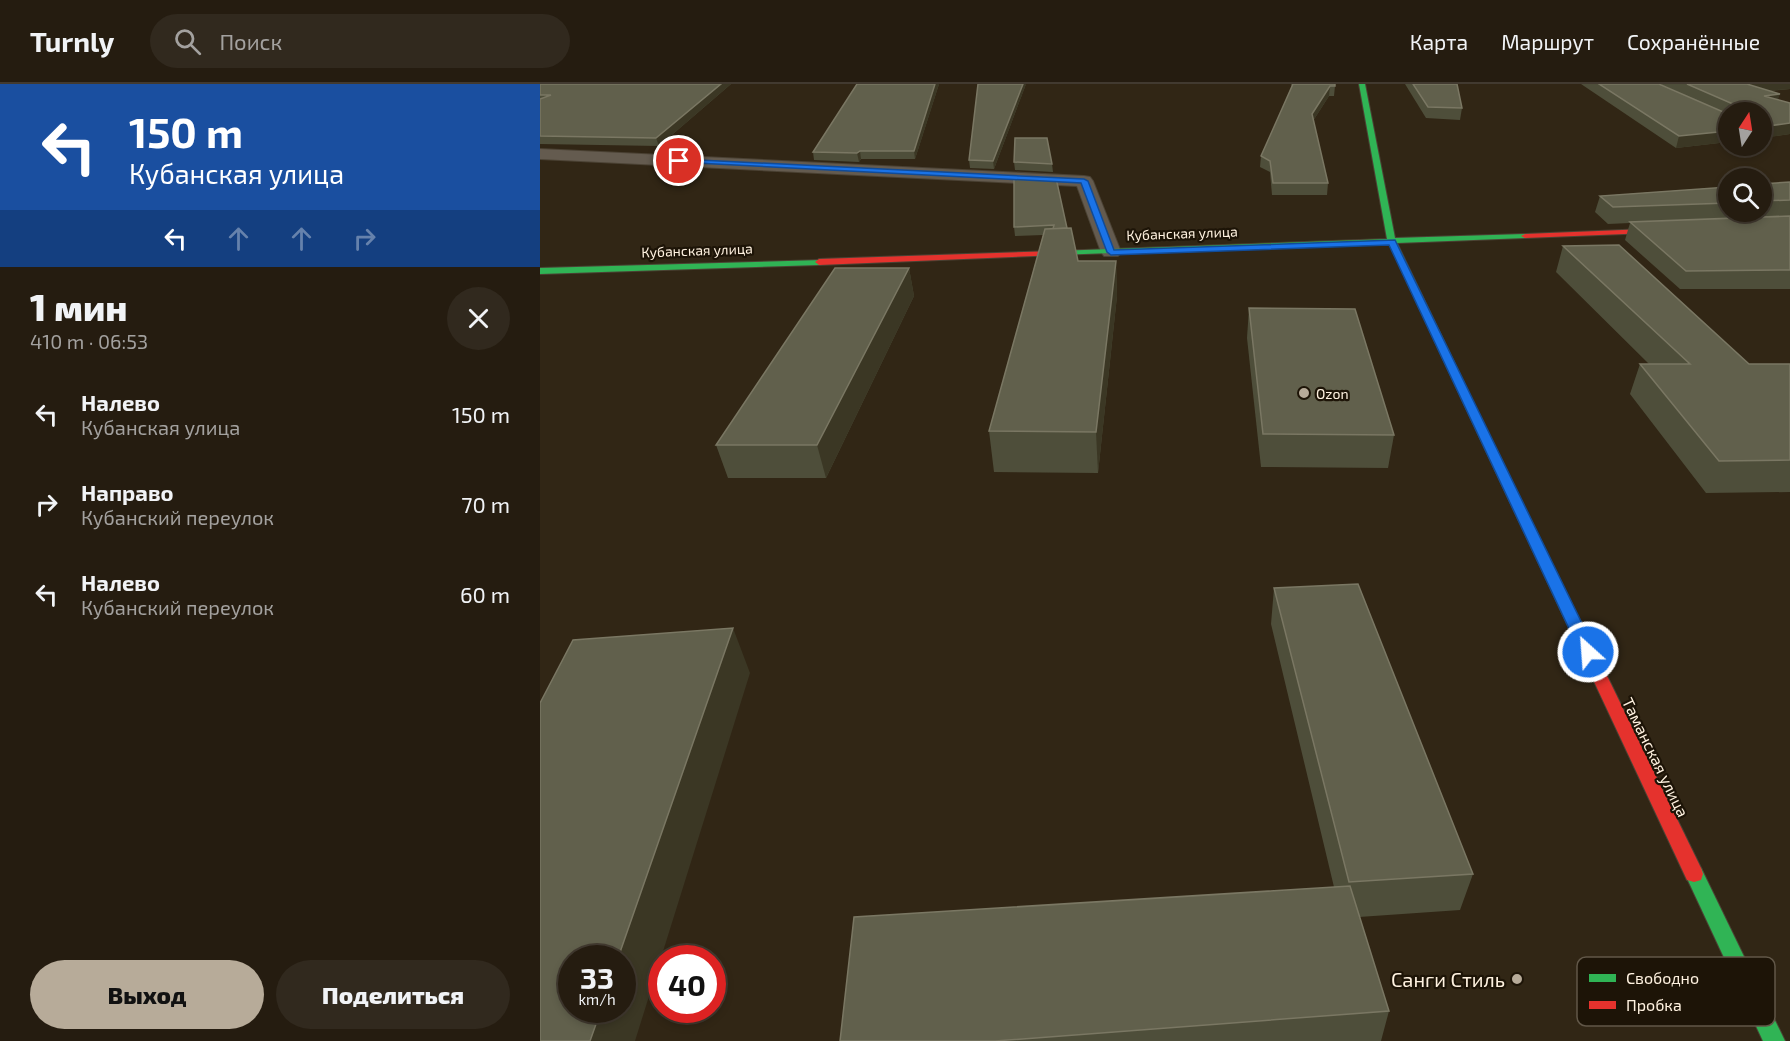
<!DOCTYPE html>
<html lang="ru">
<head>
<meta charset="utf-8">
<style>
	body { margin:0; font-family:"Exo 2",sans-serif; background:#31291e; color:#f1f3f6; height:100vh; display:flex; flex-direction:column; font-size:22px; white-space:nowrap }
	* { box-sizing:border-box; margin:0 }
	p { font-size:20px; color:#a3a19f }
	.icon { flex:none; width:33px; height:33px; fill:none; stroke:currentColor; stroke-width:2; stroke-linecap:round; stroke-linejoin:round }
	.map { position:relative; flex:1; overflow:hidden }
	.details { display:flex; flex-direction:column; background:#251c10; width:540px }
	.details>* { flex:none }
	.banner { background:#1a4fa0; color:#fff; overflow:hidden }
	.needle { width:39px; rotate:12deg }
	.buttons { position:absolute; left:1178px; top:18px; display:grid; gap:12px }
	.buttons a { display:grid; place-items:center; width:54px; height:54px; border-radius:50%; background:#251c10; box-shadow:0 3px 9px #0003,0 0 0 2px #423a30; font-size:30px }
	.speed { position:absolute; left:18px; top:861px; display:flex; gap:12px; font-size:30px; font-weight:700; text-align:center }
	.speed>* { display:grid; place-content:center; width:78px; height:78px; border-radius:50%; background:#251c10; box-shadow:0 3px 9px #0003,0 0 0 2px #423a30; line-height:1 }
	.speed small { font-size:15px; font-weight:400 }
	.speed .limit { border:9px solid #d22; background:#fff; color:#111 }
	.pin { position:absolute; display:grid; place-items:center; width:51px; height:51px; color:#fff; margin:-26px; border:3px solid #fff; border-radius:50%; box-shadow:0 2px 6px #0007 }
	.me { position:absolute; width:66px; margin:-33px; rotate:334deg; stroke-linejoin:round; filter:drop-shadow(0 0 4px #0008) }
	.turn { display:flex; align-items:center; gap:21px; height:126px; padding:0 30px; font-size:27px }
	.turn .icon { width:78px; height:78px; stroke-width:2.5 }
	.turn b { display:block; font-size:42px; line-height:51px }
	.lanes { display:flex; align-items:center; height:57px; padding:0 30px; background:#0003; justify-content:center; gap:30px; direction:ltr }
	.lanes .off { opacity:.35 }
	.round { display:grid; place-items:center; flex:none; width:63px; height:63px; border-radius:32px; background:#31291e }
	.summary { display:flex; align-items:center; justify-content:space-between; height:102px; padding:0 30px }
	h1 { font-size:36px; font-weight:800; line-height:45px }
	.primary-button { display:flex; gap:12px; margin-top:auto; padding:12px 30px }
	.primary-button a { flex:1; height:69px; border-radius:36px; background:#b7ab99; color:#111; font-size:24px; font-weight:800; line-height:69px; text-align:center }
	.primary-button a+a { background:#31291e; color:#f1f3f6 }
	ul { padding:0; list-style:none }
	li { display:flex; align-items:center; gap:18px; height:90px; padding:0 30px }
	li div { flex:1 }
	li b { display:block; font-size:22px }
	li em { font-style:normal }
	header { display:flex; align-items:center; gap:36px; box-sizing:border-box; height:84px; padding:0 30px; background:#251c10; border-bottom:2px solid #423a30 }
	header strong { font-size:28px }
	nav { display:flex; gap:33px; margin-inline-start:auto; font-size:21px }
	.search { width:420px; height:54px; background:#31291e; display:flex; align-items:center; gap:15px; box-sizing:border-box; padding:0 21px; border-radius:33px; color:#a3a19f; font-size:22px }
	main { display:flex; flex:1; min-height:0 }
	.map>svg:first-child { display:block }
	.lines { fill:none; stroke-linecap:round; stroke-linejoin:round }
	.street-casing { stroke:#4b4234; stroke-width:2 }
	.fast-casing { stroke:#4b4234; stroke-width:2 }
	.jam-casing { stroke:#4b4234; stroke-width:2 }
	.street { fill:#645b4f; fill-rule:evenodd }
	.fast { fill:#30b455; fill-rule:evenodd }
	.jam { fill:#e5322d; fill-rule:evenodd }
	.wall { fill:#4e4e3a }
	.shaded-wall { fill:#3b3724 }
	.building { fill:#61604c; stroke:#7a7763; stroke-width:1.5 }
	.route { fill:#1a73e8; stroke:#114b97; stroke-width:1.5 }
	.poi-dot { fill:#b7ab99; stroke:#1d1407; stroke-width:2 }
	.labels { text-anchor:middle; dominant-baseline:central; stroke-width:4.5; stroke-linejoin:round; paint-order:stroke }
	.far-street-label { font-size:14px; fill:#fff2e0; stroke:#1d1407 }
	.far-poi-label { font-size:14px; fill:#fff2e0; stroke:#1d1407; text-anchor:start }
	.street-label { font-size:16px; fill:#fff2e0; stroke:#1d1407 }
	.near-poi-label { font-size:20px; fill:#fff2e0; stroke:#1d1407; text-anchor:end }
	.key { fill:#1d1407; stroke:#615748; stroke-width:1.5 }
	.key-label { font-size:16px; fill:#fff2e0 }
</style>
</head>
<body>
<header>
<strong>Turnly</strong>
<div class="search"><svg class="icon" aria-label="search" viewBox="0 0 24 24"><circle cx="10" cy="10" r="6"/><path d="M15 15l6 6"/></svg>Поиск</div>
<nav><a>Карта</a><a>Маршрут</a><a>Сохранённые</a></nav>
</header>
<main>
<section class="details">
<div class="banner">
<div class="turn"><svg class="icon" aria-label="left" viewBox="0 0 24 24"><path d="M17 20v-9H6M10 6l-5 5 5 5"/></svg><div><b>150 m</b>Кубанская улица</div></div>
<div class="lanes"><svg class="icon" aria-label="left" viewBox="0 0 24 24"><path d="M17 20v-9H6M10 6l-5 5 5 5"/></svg><svg class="icon off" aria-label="ahead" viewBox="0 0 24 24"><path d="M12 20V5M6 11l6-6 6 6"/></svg><svg class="icon off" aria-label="ahead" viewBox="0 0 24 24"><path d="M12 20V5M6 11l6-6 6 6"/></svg><svg class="icon off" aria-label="right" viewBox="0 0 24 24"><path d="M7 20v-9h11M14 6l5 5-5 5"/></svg></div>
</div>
<div class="summary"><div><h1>1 мин</h1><p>410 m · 06:53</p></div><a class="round"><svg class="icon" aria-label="close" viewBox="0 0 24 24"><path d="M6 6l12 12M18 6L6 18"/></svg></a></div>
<ul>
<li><svg class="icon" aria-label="left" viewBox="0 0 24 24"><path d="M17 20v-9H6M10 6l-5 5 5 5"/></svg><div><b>Налево</b><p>Кубанская улица</p></div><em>150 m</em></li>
<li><svg class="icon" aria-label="right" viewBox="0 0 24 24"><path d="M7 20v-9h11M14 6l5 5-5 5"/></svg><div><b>Направо</b><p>Кубанский переулок</p></div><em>70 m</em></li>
<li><svg class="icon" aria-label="left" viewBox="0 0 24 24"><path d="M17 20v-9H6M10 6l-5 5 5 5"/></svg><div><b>Налево</b><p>Кубанский переулок</p></div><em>60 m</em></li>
</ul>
<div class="primary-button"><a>Выход</a><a>Поделиться</a></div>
</section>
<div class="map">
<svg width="1250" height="957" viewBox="0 0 1250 957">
	<rect width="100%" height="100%" fill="#312615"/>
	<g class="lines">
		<defs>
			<path id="street" d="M0 65 544 92 550 93 553 97 581 168 578 172H564L561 168 537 102 0 75Z"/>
			<g id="fast">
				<path d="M819 0H825L855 154 985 150 989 152 985 154 857 159 935 322 934 324 930 325 925 322 849 159 516 171 512 169 516 167 847 155Z"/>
				<path d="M282 176V180L279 181 0 190V184Z"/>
				<path d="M1154 782 1161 784 1245 957H1223L1145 790 1147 784Z"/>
			</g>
			<g id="jam">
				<path d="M1131 144 1135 146 1134 148 985 154 981 152 985 150Z"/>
				<path d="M516 167H519V171L279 181 275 178 279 175Z"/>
				<path d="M930 319 935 322 1161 784 1163 790 1161 796 1154 798 1147 796 925 322Z"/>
			</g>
		</defs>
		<use href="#street" class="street-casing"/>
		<use href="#fast" class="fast-casing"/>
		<use href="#jam" class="jam-casing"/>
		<use href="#street" class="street"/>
		<use href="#fast" class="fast"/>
		<use href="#jam" class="jam"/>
	</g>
	<g class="wall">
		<path d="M0 0H191L119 62 0 60Z"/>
		<path d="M399 0 375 75H321L319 78 274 76 273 68Z"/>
		<path d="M486 0 454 85 430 84 429 76Z"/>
		<path d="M751 0H795V2L794 12H789L773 37 788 99 787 111H732L730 88 720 83 721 72 752 3Z"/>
		<path d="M865 0H917L922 24 920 36 886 34Z"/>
		<path d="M1041 0H1119L1143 10 1120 0H1250V5L1229 7 1238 16 1250 19V50L1221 54V28H1188V58L1136 64Z"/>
		<path d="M474 78 512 80 513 88 475 86Z"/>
		<path d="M474 92 527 144 538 177H576L577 212 558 389 454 388 449 347 503 151 475 152 474 143Z"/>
		<path d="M1250 98V205H1140L1085 156 1090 139 1068 140 1055 128 1060 112 1188 103V128H1221V100Z"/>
		<path d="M1023 162 1209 280H1250V408L1166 409 1090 310 1100 280H1109L1016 188Z"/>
		<path d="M369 184 374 212 286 394H188L176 361Z"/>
		<path d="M709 224 854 351 848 384 721 383 707 254Z"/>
		<path d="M734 504 933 790 920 826 819 833 849 927 841 957H300L794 803 731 540Z"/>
	</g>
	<g class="shaded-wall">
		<path d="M181 0H191L119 62 116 54Z"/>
		<path d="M395 0H399L375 75 374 67Z"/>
		<path d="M483 0H486L454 85 453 77Z"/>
		<path d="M1202 0H1250V5L1199 9Z"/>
		<path d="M790 2 789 12 771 40 772 30Z"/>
		<path d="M1240 10 1236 21 1224 12Z"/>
		<path d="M1250 39V50L1221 54V43Z"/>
		<path d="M1188 47V58L1136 64 1139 52Z"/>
		<path d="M320 67 321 75 319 78 317 69Z"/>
		<path d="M576 177 577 212 558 389 556 348Z"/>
		<path d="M369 184 374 212 286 394 277 361Z"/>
		<path d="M193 544 210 589 95 957H50L61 926H82V874H78Z"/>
	</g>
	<g class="building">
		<path d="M0 0H181L116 54 0 52V15L11 11H0Z"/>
		<path d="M317 0H395L374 67H320L317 69 273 68Z"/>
		<path d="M438 0H483L453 77 429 76Z"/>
		<path d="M753 0H795V2H790L772 30 788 99H733L730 77 721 72Z"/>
		<path d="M873 0H917L922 24 888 23Z"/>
		<path d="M1059 0H1119L1188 30V47L1139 52Z"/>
		<path d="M1147 0H1207L1240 10 1224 12 1250 19V39L1221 43V28H1193V20Z"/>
		<path d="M475 54H507L512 80 474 78Z"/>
		<path d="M474 92 516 94 527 144 513 145 514 141 474 143Z"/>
		<path d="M1250 98V116L1221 117V100Z"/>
		<path d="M1188 103V119L1073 123 1060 112Z"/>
		<path d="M1250 132V186L1146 187 1090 138Z"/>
		<path d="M531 144 538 177H576L556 348 449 347 505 145Z"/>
		<path d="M1079 161 1209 280H1250V376L1179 377 1100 280H1150L1023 162Z"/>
		<path d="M295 184H369L277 361H176Z"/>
		<path d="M709 224 815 225 854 351 723 350Z"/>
		<path d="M818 500 933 790 809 798 734 504Z"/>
		<path d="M193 544 78 874H32V926H61L50 957H0V619L33 556Z"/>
		<path d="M810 802 849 927 455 957H300L314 833Z"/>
	</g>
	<path class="route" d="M139 75 544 95 548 97 574 166 855 156 1056 568 1053 572H1043L1040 568 849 161 571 171 567 168 541 99 137 78Z"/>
	<g class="poi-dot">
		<circle cx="764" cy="309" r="6"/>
		<circle cx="977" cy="895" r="6"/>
	</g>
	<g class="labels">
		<g class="far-street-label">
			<text transform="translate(642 149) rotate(-2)">Кубанская улица</text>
			<text transform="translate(157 166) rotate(-2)">Кубанская улица</text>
		</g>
		<g class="far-poi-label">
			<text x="776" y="309">Ozon</text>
		</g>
		<g class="street-label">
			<text transform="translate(1116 673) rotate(64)">Таманская улица</text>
		</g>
		<g class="near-poi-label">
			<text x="965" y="895">Санги Стиль</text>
		</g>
	</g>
	<rect x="1037" y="873" width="198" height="69" rx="9" class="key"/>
	<rect x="1049" y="890" width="27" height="8" fill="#30b455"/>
	<rect x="1049" y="917" width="27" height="8" fill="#e5322d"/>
	<g class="key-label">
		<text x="1086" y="900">Свободно</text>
		<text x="1086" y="927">Пробка</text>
	</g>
</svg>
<div class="buttons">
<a><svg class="needle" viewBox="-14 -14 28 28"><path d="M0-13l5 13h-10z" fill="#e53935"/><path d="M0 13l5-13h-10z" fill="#a3a19f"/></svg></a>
<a><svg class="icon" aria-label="search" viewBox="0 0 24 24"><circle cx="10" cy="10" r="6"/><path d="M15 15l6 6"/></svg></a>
</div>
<div class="speed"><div>33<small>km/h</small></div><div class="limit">40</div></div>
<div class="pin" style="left:139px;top:77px;background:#d93025"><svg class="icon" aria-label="arrive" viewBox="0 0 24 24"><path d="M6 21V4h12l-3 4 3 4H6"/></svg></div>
<svg class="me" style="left:1048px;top:568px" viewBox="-20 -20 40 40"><circle r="17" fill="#1a73e8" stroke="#fff" stroke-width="3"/><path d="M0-11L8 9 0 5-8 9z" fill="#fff"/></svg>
</div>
</main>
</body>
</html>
